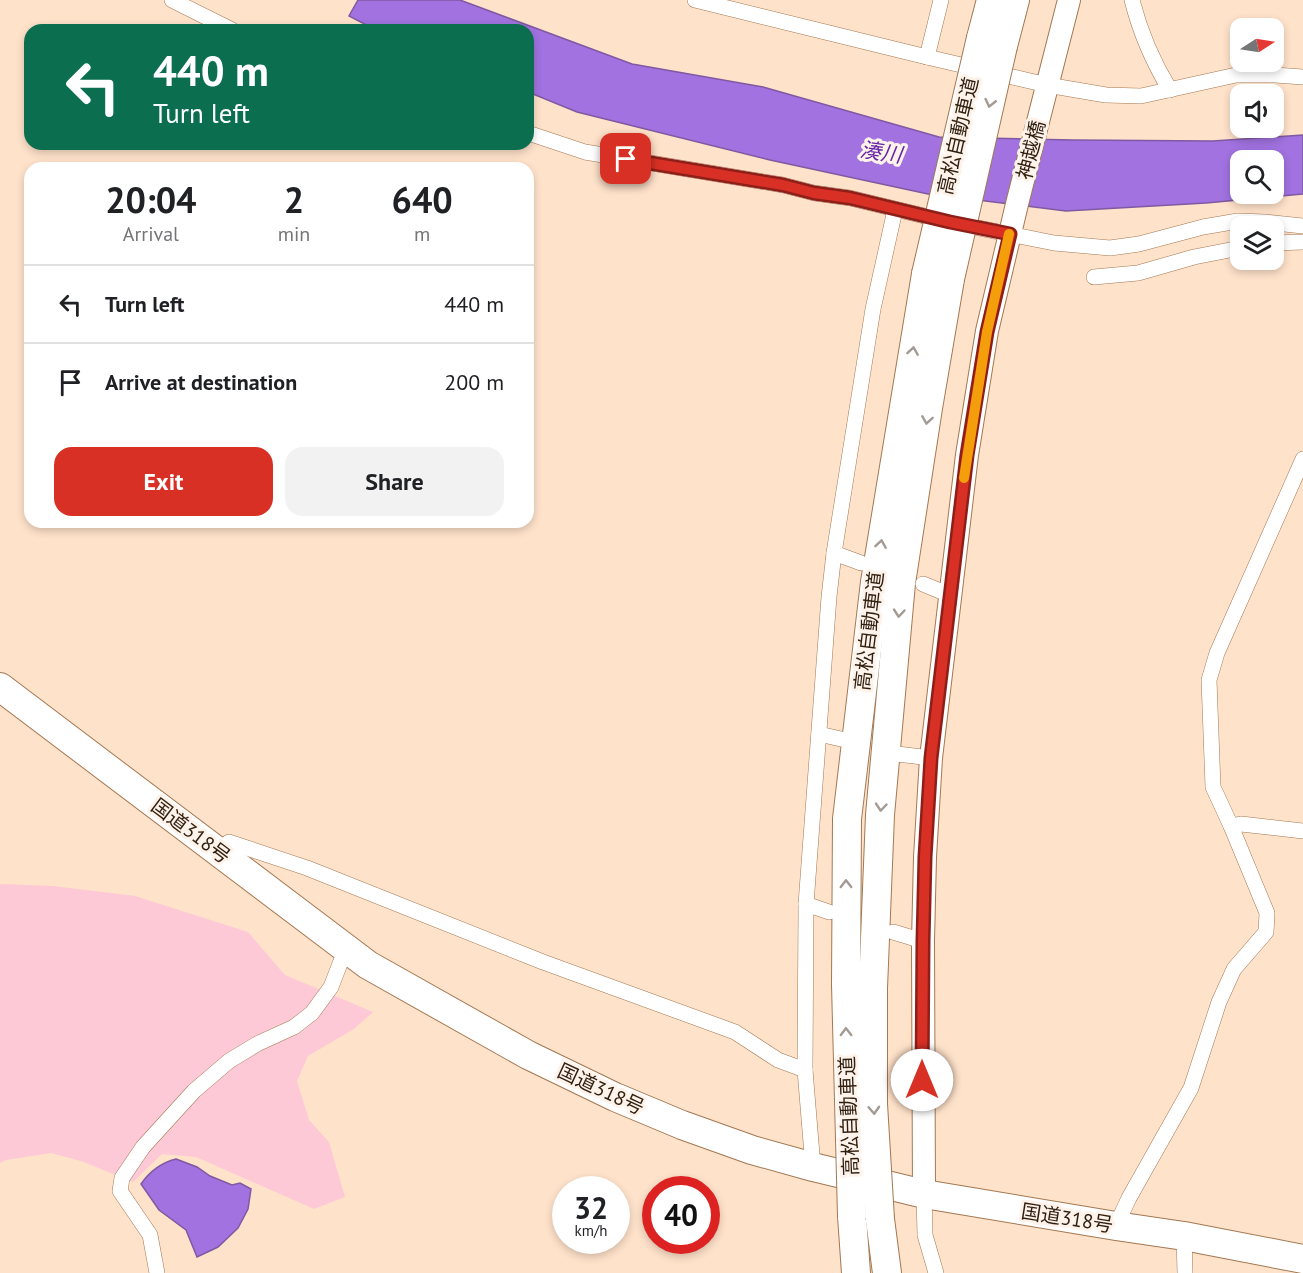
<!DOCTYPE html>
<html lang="en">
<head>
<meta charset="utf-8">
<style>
	body { margin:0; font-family:"PT Sans","Noto Sans JP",sans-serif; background:#f2f2f2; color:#202124; height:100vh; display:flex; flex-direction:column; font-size:22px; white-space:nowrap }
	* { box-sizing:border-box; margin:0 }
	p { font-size:20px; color:#757577 }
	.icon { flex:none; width:33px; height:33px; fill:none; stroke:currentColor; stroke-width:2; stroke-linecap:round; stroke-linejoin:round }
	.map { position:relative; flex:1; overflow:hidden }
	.side { position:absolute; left:24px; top:162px; width:510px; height:366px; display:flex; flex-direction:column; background:#fff; border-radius:18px; box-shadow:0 3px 9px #0003 }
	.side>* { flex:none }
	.banner { position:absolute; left:24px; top:24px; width:510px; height:126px; border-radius:18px; box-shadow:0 3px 9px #0003; background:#0b6e4f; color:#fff; overflow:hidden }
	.needle { width:39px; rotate:78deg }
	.controls { position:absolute; left:1230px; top:18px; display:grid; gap:12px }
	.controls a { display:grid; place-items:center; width:54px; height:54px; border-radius:12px; background:#fff; box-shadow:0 3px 9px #0003; font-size:30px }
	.speed { position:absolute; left:552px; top:1176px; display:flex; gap:12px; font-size:30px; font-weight:700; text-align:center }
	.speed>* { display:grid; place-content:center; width:78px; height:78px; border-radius:50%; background:#fff; box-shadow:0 3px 9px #0003; line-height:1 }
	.speed small { font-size:15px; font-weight:400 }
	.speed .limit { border:9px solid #d22; background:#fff; color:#111 }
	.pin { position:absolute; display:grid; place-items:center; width:51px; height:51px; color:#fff; margin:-26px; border-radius:12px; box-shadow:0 3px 9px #0006 }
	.me { position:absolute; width:66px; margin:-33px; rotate:0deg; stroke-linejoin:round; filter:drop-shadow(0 0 4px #0008) }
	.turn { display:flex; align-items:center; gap:21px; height:126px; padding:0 30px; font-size:27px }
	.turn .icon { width:78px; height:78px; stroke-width:2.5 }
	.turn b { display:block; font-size:42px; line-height:51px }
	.eta { display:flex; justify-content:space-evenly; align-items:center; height:102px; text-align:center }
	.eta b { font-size:36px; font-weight:700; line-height:42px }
	.action { display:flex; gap:12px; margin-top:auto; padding:12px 30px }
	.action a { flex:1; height:69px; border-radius:18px; background:#d93025; color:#fff; font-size:24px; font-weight:700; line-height:69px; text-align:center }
	.action a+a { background:#f2f2f2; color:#202124 }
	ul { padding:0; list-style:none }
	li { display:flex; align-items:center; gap:18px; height:78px; padding:0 30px; border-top:2px solid #e0e0e0 }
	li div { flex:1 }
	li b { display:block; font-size:22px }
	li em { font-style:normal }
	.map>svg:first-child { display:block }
	.green { fill:#fec9d6 }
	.water { fill:#a172e0; stroke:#7f59a1; stroke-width:1.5; fill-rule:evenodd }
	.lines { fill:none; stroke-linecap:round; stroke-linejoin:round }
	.street-casing { stroke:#a37852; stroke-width:16 }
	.secondary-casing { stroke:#a37852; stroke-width:24 }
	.highway-casing { stroke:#a37852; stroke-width:30 }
	.street { stroke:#fff; stroke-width:15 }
	.secondary { stroke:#fff; stroke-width:22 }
	.highway { stroke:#fff; stroke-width:28 }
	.highway-bridge-casing { stroke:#a37852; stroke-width:30; stroke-linecap:butt }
	.highway-bridge { stroke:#fff; stroke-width:28 }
	.oneway { stroke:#a29a93 }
	.route-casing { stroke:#8d1f18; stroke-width:15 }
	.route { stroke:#d93025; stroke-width:10 }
	.slow { stroke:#f59e0b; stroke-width:10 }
	.labels { text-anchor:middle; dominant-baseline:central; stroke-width:6; stroke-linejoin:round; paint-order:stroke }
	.street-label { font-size:20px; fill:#301f0f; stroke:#fdf3eb }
	.water-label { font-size:21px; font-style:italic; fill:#6825a8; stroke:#fdf3eb }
</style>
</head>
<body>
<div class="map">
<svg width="1303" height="1273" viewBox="0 0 1303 1273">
	<rect width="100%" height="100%" fill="#ffe2ca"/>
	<path class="green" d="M0 884 53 886 135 896 248 932 285 975 373 1012 354 1029 308 1056 297 1081 309 1120 329 1142 345 1197 314 1209 196 1157 162 1154 133 1182 81 1161 51 1153 6 1160 0 1163Z"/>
	<g class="water">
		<path d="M358 0H460L632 64 763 87 939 137 1072 140 1213 141 1303 135V194L1206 203 1066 211 928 194 770 160 577 112 528 92V30H376L349 16ZM1240 160H1274V194H1240Z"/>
		<path d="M176 1159 197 1167 210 1176 232 1185 240 1183 251 1189 248 1209 238 1228 218 1247 197 1257 186 1230 159 1210 141 1184C150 1171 160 1163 176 1159Z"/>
	</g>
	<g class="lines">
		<defs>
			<g id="street">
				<path d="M172 0 232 30"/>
				<path d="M695 0 927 57"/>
				<path d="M941 0 927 57 1047 85 1106 95 1141 96 1236 75H1275L1303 77"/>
				<path d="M1132 0C1140 32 1153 62 1170 90"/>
				<path d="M528 133 585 152 783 185 814 193 850 198 949 222 1054 243 1110 248 1139 244 1203 227 1238 221 1265 222 1303 226"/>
				<path d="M1274 243 1303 242"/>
				<path d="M1094 277 1138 273 1194 257 1240 248"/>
				<path d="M834 553 861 563"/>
				<path d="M923 584 950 595"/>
				<path d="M819 734 841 739"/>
				<path d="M897 754 931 758"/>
				<path d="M1231 826 1241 824 1303 831"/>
				<path d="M217 851 229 842 307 868 543 962 735 1032 778 1060 805 1070"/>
				<path d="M806 904 829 912"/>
				<path d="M893 932 923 941"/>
				<path d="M813 1167 805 1070 806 904 829 597 834 553 873 309 895 210"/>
				<path d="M924 1194 925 1235 936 1273"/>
				<path d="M1116 1226 1129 1198 1191 1088 1219 1002 1234 969 1266 932 1267 913 1231 826 1213 787 1209 680 1217 653 1303 459"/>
				<path d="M1184 1236 1185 1273"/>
				<path d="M157 1273 150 1235 120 1191 122 1178 143 1147 194 1091 229 1061 257 1044 294 1027 312 1013 331 987 346 948"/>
			</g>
			<path id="secondary" d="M924 1194 923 941 925 857 931 758 967 455 987 331 1017 204 1069 0"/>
			<g id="highway">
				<path d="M981 38 991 0"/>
				<path d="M1003 46 1015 0"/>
				<path d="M0 687 368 965 528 1055 615 1097 682 1125 752 1150 813 1167 924 1194 1116 1226 1184 1236 1303 1259"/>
				<path d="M846 984 847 819 875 582 926 274"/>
				<path d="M873 988 880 815 901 583 928 408 950 279"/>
				<path d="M852 1216 856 1273"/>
				<path d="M880 1219 887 1273"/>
			</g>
		</defs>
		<use href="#street" class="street-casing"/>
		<use href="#secondary" class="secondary-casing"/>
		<use href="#highway" class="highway-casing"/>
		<use href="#street" class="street"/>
		<use href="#secondary" class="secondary"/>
		<use href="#highway" class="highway"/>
		<defs>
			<g id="highway-bridge">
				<path d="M926 274 981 38"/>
				<path d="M950 279 1003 46"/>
				<path d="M846 984 852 1216"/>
				<path d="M873 988V1104L880 1219"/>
			</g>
		</defs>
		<use href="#highway-bridge" class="highway-bridge-casing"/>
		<use href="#highway-bridge" class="highway-bridge"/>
	</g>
	<defs><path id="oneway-chevron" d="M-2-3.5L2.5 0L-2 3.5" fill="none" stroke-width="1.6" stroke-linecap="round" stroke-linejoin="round" transform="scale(1.5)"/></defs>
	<g class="oneway">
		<use href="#oneway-chevron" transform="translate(990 103) rotate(103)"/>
		<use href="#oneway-chevron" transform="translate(913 351) rotate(-81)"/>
		<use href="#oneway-chevron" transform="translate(927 420) rotate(99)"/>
		<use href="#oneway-chevron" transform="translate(881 544) rotate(-81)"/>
		<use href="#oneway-chevron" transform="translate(899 613) rotate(95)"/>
		<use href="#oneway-chevron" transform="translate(881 807) rotate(95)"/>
		<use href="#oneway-chevron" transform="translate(846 884) rotate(-90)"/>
		<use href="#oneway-chevron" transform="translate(846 1032) rotate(-91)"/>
		<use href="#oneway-chevron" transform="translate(874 1110) rotate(87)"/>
	</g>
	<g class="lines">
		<defs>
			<path id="route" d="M626 159 783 185 814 193 850 198 950 222 1010 234 987 332 967 455 931 758 925 857 923 941 922 1080"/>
		</defs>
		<use href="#route" class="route-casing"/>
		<use href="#route" class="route"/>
		<path class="slow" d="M964 478 987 332 1009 234"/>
	</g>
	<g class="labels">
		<g class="street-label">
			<text transform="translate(958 136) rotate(-77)">高松自動車道</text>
			<text transform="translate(1031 150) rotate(-76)">神越橋</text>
			<text transform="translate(869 631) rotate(-83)">高松自動車道</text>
			<text transform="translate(191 831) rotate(37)">国道318号</text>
			<text transform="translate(601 1089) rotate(25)">国道318号</text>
			<text transform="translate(849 1116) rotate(-92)">高松自動車道</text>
			<text transform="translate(1067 1218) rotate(9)">国道318号</text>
		</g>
		<g class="water-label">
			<text transform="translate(881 152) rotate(8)">湊川</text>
		</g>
	</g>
</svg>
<div class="controls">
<a><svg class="needle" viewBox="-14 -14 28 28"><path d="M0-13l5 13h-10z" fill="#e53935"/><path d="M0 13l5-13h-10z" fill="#757577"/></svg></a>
<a><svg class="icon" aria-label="sound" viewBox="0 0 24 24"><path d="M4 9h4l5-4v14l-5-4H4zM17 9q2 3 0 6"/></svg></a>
<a><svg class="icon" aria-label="search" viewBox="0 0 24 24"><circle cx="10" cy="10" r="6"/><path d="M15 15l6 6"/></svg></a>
<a><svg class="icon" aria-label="layers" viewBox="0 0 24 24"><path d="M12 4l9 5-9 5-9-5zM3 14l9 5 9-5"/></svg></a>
</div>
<div class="speed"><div>32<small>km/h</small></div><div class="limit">40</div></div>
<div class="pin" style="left:626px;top:159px;background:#d93025"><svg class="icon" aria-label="arrive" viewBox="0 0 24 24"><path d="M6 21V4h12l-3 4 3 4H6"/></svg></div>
<svg class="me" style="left:922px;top:1080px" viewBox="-20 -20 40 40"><circle r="19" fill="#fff"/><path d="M0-13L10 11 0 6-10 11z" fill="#d93025"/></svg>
<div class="banner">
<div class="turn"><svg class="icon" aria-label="left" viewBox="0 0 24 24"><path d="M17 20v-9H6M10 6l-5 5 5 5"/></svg><div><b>440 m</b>Turn left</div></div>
</div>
<section class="side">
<div class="eta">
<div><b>20:04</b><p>Arrival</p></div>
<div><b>2</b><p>min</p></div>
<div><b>640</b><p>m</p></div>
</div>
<ul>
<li><svg class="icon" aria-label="left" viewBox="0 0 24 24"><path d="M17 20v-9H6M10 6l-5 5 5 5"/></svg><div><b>Turn left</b></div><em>440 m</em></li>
<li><svg class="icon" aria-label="arrive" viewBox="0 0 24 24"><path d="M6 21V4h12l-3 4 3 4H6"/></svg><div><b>Arrive at destination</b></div><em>200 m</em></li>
</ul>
<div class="action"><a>Exit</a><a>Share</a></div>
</section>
</div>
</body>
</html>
